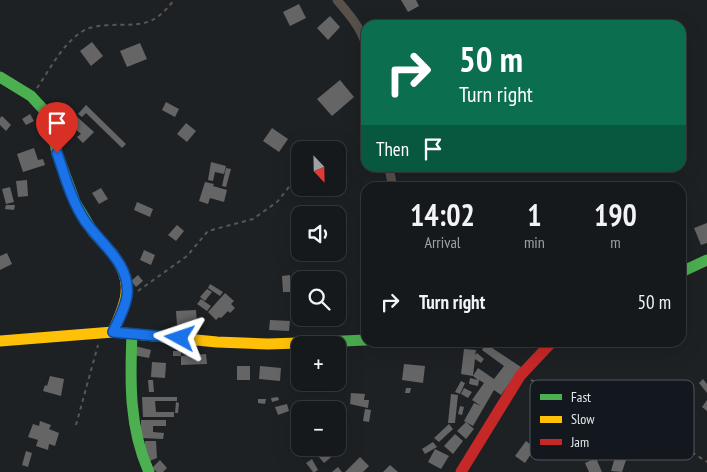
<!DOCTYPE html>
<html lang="en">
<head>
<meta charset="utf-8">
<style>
	body { margin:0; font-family:"PT Sans Narrow",sans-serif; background:#232628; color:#f1f3f6; height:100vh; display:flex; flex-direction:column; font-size:19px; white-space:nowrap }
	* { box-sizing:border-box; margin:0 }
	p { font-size:16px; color:#9ea0a3 }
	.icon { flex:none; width:28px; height:28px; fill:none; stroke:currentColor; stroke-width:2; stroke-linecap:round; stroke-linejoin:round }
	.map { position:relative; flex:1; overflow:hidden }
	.panel { position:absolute; left:361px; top:182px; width:325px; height:165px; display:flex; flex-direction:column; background:#16191b; border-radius:15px; box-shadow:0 5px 20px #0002,0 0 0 1px #35383a }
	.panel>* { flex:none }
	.guide { position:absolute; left:361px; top:20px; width:325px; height:152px; border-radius:15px; box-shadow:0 5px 20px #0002,0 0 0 1px #35383a; background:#0b6e4f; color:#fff; overflow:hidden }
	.needle { width:32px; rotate:158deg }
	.controls { position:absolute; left:291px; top:141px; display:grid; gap:10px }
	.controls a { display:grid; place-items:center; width:55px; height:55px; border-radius:10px; background:#16191b; box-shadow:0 5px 20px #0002,0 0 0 1px #35383a; font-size:25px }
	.pin { position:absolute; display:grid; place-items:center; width:42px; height:42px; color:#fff; margin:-51px -21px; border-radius:50% 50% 50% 0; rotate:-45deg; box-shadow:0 0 5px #0007 }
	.pin .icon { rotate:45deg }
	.me { position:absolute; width:55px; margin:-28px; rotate:275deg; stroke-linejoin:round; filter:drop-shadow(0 0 4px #0008) }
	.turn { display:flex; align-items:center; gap:18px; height:105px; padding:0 15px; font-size:22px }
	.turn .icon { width:65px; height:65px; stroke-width:2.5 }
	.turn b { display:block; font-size:35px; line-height:42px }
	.then { display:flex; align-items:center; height:48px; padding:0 15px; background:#0003; gap:10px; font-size:19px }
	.eta { display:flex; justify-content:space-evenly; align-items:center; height:85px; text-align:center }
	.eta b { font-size:30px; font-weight:700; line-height:35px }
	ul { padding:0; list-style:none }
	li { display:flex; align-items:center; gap:15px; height:70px; padding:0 15px }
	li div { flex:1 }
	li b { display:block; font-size:19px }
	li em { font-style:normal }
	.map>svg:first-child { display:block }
	.building { fill:#666565 }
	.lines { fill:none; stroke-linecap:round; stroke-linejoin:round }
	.path { stroke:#595653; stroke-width:2; stroke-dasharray:4 4; stroke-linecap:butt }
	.street { stroke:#57504b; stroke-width:9 }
	.fast { stroke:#4caf50; stroke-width:11 }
	.slow { stroke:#ffc107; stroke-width:11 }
	.jam { stroke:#c62828; stroke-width:11 }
	.route-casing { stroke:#114b97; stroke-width:12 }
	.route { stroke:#1a73e8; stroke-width:9 }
	.key { fill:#12181e; stroke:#51565c; stroke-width:1 }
	.key-label { font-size:14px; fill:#e3e8ec }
</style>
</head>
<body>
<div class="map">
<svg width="707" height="472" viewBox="0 0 707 472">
	<rect width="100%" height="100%" fill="#1e2124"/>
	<g class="building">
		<path d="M401 0H416L419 6 408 12Z"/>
		<path d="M299 4 306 18 290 26 283 12Z"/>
		<path d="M330 16 340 27 328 40 317 28Z"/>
		<path d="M92 42 103 56 91 66 80 51Z"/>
		<path d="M140 43 147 59 127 67 120 51Z"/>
		<path d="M340 80 354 97 332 116 317 99Z"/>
		<path d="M166 102 179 109 175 117 162 110Z"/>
		<path d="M86 105 126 144 122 148 86 113 82 117 78 114Z"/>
		<path d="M30 114 34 121 26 125 22 119Z"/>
		<path d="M75 115 94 132 83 143 77 137 81 134 73 127 70 131 65 126Z"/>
		<path d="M2 116 11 125 6 131 0 125V118Z"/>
		<path d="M186 123 196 131 187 142 177 134Z"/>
		<path d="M272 128 288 139 279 152 263 141Z"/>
		<path d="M321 145 335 147V150H320Z"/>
		<path d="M34 148 38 160 43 159 45 165 23 172 17 154Z"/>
		<path d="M211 162 226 166 224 174 215 172 213 181 208 180Z"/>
		<path d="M226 168 231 169 226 187 222 186Z"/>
		<path d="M27 180 28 196 18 197 16 181Z"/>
		<path d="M205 182 214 184 213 186 227 190 224 202 210 198 208 204 199 201Z"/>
		<path d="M10 187 14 202 6 204 2 189Z"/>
		<path d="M101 188 108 199 99 204 92 193Z"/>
		<path d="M137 202 153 209 150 217 134 210Z"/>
		<path d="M6 205H15L14 210 5 209Z"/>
		<path d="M707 223V243L701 245 694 228Z"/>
		<path d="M177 225 184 231 176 241 168 235Z"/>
		<path d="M144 250 155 255 151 265 140 260Z"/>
		<path d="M7 253 12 264 0 270V256Z"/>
		<path d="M138 275 143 281 136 287 131 281Z"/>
		<path d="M290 275V292H283L282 276Z"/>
		<path d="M312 275V280H298V276Z"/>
		<path d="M210 284 223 292 220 296 208 288Z"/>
		<path d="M207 289 212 292 205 301 200 297Z"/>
		<path d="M225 293 234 301 231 304 235 308 230 313 228 311 221 318 219 317 216 320 208 312Z"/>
		<path d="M201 299 211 306 207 311 197 304Z"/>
		<path d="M196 310 197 324 177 325 176 311Z"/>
		<rect x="363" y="310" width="3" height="13"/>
		<path d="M270 320 290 321 289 331 269 330Z"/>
		<path d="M486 344 521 367 501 395 494 390 473 426 464 421 474 403 481 406 472 400 484 383 479 380 478 386 469 384 470 378 478 380 473 376 461 374 464 349 476 350 475 355 477 353 484 359 481 363 475 359 473 376 478 368 494 379 504 366 482 350Z"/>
		<path d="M135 346 151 350 149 358 133 355Z"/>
		<path d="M173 351H181V356L206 354 207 364 181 365V356H173Z"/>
		<path d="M152 362 166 363 165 378 151 377Z"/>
		<path d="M404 364 425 366 423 383 402 380Z"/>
		<rect x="237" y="366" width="13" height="14"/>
		<path d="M260 366 281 368 280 381 259 379Z"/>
		<path d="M50 376 64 379 61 396 43 391 45 385 47 386Z"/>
		<path d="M703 379 707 384V393L699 383Z"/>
		<path d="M148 380H153L154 392H149Z"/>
		<path d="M461 381 465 383 460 394 455 392Z"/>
		<path d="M316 382H334V388L316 390Z"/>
		<path d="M406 388H411L410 393H405Z"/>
		<path d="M464 388 472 392 468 398 461 394Z"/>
		<path d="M351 393 365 394 364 400H369L368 408 350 404Z"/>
		<path d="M451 394 458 395 455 423H448Z"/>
		<path d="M142 397H177V401H155L156 412H174V417H143Z"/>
		<path d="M278 397 279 400 272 402 271 398Z"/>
		<path d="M258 399H266L265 404 258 403Z"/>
		<path d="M707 400V411L702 407Z"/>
		<path d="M176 402 179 403 178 413H175Z"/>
		<path d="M287 404 289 411 278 415 275 407Z"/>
		<path d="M460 406 464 407 462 415 458 414Z"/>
		<path d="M365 409 371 410 369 422 363 421Z"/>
		<path d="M141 420H166V426H153V432L164 433 163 439 141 438Z"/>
		<path d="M40 421 51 425 49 429 59 433 55 446 49 444 48 450 36 446 38 440 28 437 33 424 39 426Z"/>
		<path d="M466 422 474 429 466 439 457 431Z"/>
		<path d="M449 424 453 429 439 442 434 438Z"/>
		<path d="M455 434 463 441 453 454 444 446Z"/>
		<path d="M145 441H156L157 458 147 462 144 454Z"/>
		<path d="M526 441 535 448 525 463 515 456Z"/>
		<path d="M433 442 437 447 425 454 422 449Z"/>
		<path d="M317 448H329L335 454 324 463 313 450Z"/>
		<path d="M435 449 449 456 441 469 428 462Z"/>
		<path d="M26 451 32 453 28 467 22 465Z"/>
		<path d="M360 457 369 466 363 472H345Z"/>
		<path d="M615 457 626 460 622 472 611 471Z"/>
		<path d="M596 458 602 472H589L585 463Z"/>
		<path d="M312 459 318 470 315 472H313L306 463Z"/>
		<path d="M160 460 167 468 163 472H157L152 468Z"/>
		<path d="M390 465 398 472H383Z"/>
		<path d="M338 467 342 472H332Z"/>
	</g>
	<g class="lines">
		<g class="path">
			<path d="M37 88C50 69 63 43 83 31 91 26 100 26 109 25 142 24 152 28 174 0"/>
			<path d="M138 291 187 256 208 231 253 219 277 202 300 173"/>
			<path d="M531 380C547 386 570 394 584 405 596 415 603 429 617 437 634 445 644 435 659 437 674 439 694 454 707 462"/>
			<path d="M76 425 98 345"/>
		</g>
		<g class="street">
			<path d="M337 0C349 14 361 28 366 45"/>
			<path d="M389 168 393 188"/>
		</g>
		<g class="fast">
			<path d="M0 77 31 96 43 109 52 130 57 153 75 202 93 232 113 254 120 265"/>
			<path d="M681 272 707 260"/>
			<path d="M132 334C130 381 129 428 149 472"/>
			<path d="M298 343 366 340"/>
		</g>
		<g class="slow">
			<path d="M113 332C122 309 134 290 120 265"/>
			<path d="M0 341 113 332 217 342 268 344 298 343"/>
		</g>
		<path class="jam" d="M461 472 520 376 552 342"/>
	</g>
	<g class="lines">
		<defs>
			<path id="route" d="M57 153C65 176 71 200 85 221 101 244 131 264 127 296 125 309 118 321 113 332L180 338"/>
		</defs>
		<use href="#route" class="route-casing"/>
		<use href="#route" class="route"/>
	</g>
	<rect x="530" y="380" width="164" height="80" rx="8" class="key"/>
	<rect x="540" y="394" width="22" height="6" fill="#4caf50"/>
	<rect x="540" y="416" width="22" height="7" fill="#ffc107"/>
	<rect x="540" y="439" width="22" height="6" fill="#c62828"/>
	<g class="key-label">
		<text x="571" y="402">Fast</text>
		<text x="571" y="424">Slow</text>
		<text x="571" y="447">Jam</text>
	</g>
</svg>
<div class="controls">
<a><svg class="needle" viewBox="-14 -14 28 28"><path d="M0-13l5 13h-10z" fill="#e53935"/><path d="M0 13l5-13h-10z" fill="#9ea0a3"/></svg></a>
<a><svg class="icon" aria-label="sound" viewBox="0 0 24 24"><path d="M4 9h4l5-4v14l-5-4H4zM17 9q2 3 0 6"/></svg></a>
<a><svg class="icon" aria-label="search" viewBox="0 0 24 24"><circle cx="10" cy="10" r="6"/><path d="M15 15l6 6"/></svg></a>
<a>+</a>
<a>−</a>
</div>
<div class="pin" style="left:57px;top:153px;background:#d93025"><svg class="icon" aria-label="arrive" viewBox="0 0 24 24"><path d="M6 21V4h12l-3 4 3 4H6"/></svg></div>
<svg class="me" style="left:180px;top:338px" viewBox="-20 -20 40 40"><path d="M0-17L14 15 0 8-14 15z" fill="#1a73e8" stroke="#fff" stroke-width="4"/></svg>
<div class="guide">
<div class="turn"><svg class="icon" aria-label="right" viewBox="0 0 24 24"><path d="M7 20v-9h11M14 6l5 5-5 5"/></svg><div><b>50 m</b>Turn right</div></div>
<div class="then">Then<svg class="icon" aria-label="arrive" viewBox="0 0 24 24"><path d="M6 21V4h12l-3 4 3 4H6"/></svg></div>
</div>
<section class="panel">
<div class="eta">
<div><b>14:02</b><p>Arrival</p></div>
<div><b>1</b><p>min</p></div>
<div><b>190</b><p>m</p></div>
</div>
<ul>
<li><svg class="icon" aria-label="right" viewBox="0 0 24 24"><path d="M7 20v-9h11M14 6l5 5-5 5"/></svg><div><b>Turn right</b></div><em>50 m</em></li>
</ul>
</section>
</div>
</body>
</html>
